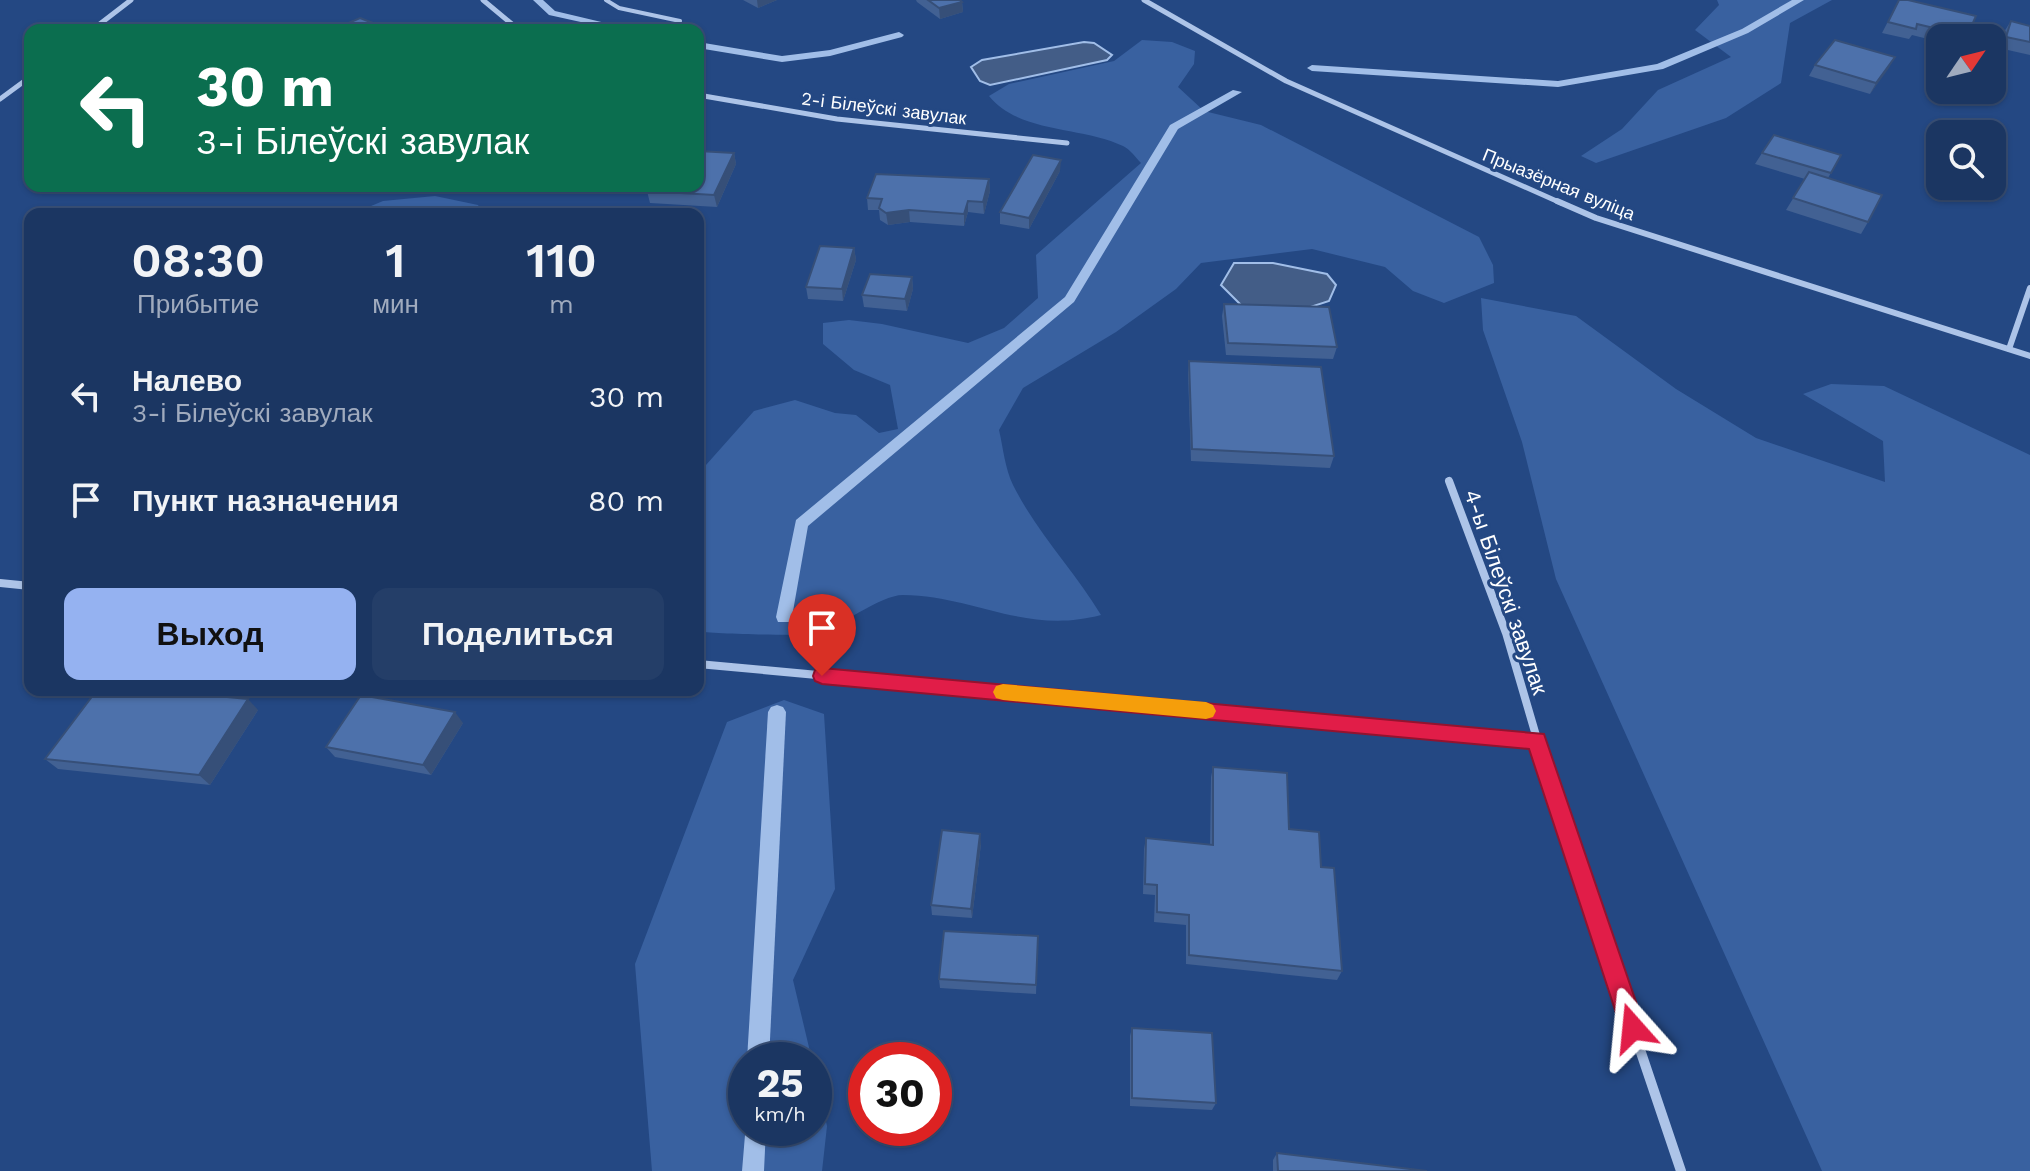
<!DOCTYPE html>
<html lang="ru">
<head>
<meta charset="utf-8">
<style>
	body { margin:0; font-family:"Work Sans",sans-serif; background:#243e68; color:#f1f3f6; height:100vh; display:flex; flex-direction:column; font-size:30px; white-space:nowrap }
	* { box-sizing:border-box; margin:0 }
	p { font-size:26px; color:#a0abbe }
	.icon { flex:none; width:44px; height:44px; fill:none; stroke:currentColor; stroke-width:2; stroke-linecap:round; stroke-linejoin:round }
	.map { position:relative; flex:1; overflow:hidden }
	.panel { position:absolute; left:24px; top:208px; width:680px; height:488px; display:flex; flex-direction:column; background:#1b3662; border-radius:16px; box-shadow:0 2px 6px #0004,0 0 0 2px #395077 }
	.panel>* { flex:none }
	.banner { position:absolute; left:24px; top:24px; width:680px; height:168px; border-radius:16px; box-shadow:0 2px 6px #0004,0 0 0 2px #395077; background:#0b6e4f; color:#fff; overflow:hidden }
	.needle { width:52px; rotate:55deg }
	.fabs { position:absolute; left:1926px; top:24px; display:grid; gap:16px }
	.fabs a { display:grid; place-items:center; width:80px; height:80px; border-radius:16px; background:#1b3662; box-shadow:0 2px 6px #0004,0 0 0 2px #395077; font-size:40px }
	.speed { position:absolute; left:728px; top:1042px; display:flex; gap:16px; font-size:40px; font-weight:700; text-align:center }
	.speed>* { display:grid; place-content:center; width:104px; height:104px; border-radius:50%; background:#1b3662; box-shadow:0 2px 6px #0004,0 0 0 2px #395077; line-height:1 }
	.speed small { font-size:20px; font-weight:400 }
	.speed .limit { border:12px solid #d22; background:#fff; color:#111 }
	.pin { position:absolute; display:grid; place-items:center; width:68px; height:68px; color:#fff; margin:-82px -34px; border-radius:50% 50% 50% 0; rotate:-45deg; box-shadow:0 0 8px #0007 }
	.pin .icon { rotate:45deg }
	.me { position:absolute; width:88px; margin:-44px; rotate:342deg; stroke-linejoin:round; filter:drop-shadow(0 0 6px #0008) }
	.turn { display:flex; align-items:center; gap:28px; height:168px; padding:0 40px; font-size:36px }
	.turn .icon { width:104px; height:104px; stroke-width:2.5 }
	.turn b { display:block; font-size:56px; line-height:68px }
	.eta { display:flex; justify-content:space-evenly; align-items:center; height:136px; text-align:center }
	.eta b { font-size:48px; font-weight:600; line-height:56px }
	.action { display:flex; gap:16px; margin-top:auto; padding:16px 40px }
	.action a { flex:1; height:92px; border-radius:16px; background:#95b2f1; color:#111; font-size:32px; font-weight:600; line-height:92px; text-align:center }
	.action a+a { background:#243e68; color:#f1f3f6 }
	ul { padding:0; list-style:none }
	li { display:flex; align-items:center; gap:24px; height:104px; padding:0 40px }
	li div { flex:1 }
	li b { display:block; font-size:30px }
	li em { font-style:normal }
	.map>svg:first-child { display:block }
	.green { fill:#3961a0 }
	.water { fill:#435d87; stroke:#a1bee8; stroke-width:2 }
	.lines { fill:none; stroke-linecap:round; stroke-linejoin:round }
	.stream { fill:#a1bee8; fill-rule:evenodd }
	.service { stroke:#adc4e8; stroke-width:4 }
	.minor-far3 { stroke:#adc4e8; stroke-width:5 }
	.minor-far2 { stroke:#adc4e8; stroke-width:6 }
	.minor-far1 { stroke:#adc4e8; stroke-width:8 }
	.minor { stroke:#adc4e8; stroke-width:10 }
	.wall { fill:#426193 }
	.shaded-wall { fill:#364f78 }
	.building { fill:#4d71ab; stroke:#364f78; stroke-width:2 }
	.route { fill:#e11d48; stroke:#92132f; stroke-width:2 }
	.slow { fill:#f59e0b }
	.labels { text-anchor:middle; dominant-baseline:central; stroke-width:6; stroke-linejoin:round; paint-order:stroke }
	.far-street-label { font-size:18px; fill:#fff; stroke:#244883 }
	.street-label { font-size:22px; fill:#fff; stroke:#244883 }
</style>
</head>
<body>
<div class="map">
<svg width="2030" height="1171" viewBox="0 0 2030 1171">
	<rect width="100%" height="100%" fill="#244883"/>
	<g class="green">
		<path d="M1717 0H1832L1790 23 1781 83 1726 118 1596 163 1581 156 1622 129 1658 90 1731 57 1695 30 1719 5Z"/>
		<path d="M1142 40 1172 42 1195 51 1194 64 1178 87 1204 111 1261 125 1479 237 1493 265 1494 283 1444 303 1413 291 1385 267 1312 249 1201 263 1176 289 1116 332 1023 388 999 430C1003 447 1005 469 1013 485 1037 533 1074 570 1101 615 1026 635 975 596 903 595 880 595 839 628 814 634 801 636 710 634 698 631V474L754 411 795 400 835 413 856 415 879 433 898 429 890 385 854 370 823 344V323L849 320 882 324 968 343 1004 328 1038 298 1036 255 1141 163C1136 158 1130 149 1123 146 1082 126 1020 134 989 96L1009 84 1114 61Z"/>
		<path d="M435 196 478 205 483 214H352L383 201Z"/>
		<path d="M1481 298 1576 316 1676 389 1756 438 1885 482 1883 441 1803 394 1831 384 1884 386 2030 455V1171H1822L1556 579 1522 442 1483 330Z"/>
		<path d="M784 700 824 714 835 889 793 980 812 1060H746V1128H814V1068L827 1126 822 1171H652L635 964 727 722Z"/>
	</g>
	<g class="water">
		<path d="M1084 42 1094 43 1112 55 1107 60 990 85 980 81 971 67 982 60Z"/>
		<path d="M1234 263H1273L1327 274 1336 285 1329 301 1289 314 1241 305 1221 285Z"/>
	</g>
	<g class="lines">
		<g class="stream">
			<path d="M533 0H543L555 11 635 30H617L549 15Z"/>
			<path d="M1792 0H1804L1748 33 1663 69 1558 87 1312 71 1307 68 1312 65 1558 81 1657 64 1742 29Z"/>
			<path d="M899 32 904 35 902 37 830 56 782 62 698 48V42L782 56 830 50Z"/>
			<path d="M1233 90 1242 92 1178 129 1074 302 808 526 792 617 790 622H778L776 617 796 520 1065 297 1170 125Z"/>
			<path d="M777 705 783 707 786 712 769 1060H747L768 712 771 707Z"/>
			<path d="M746 1123V1128H766L764 1171H742Z"/>
		</g>
		<path class="service" d="M606 0 619 8 680 21"/>
		<g class="minor-far3">
			<path d="M483 0 519 30"/>
			<path d="M1144 0 1286 81 1561 203"/>
			<path d="M92 30 131 0"/>
			<path d="M698 95 837 119 1067 143"/>
			<path d="M0 99 30 77"/>
		</g>
		<g class="minor-far2">
			<path d="M1557 201 1596 218 2030 356"/>
			<path d="M2009 349 2030 288"/>
		</g>
		<g class="minor-far1">
			<path d="M1449 481 1506 633 1547 773"/>
			<path d="M0 583 30 586"/>
			<path d="M698 664 1536 741"/>
		</g>
		<path class="minor" d="M1546 771 1681 1171"/>
	</g>
	<g class="wall">
		<path d="M743 0H777L758 8Z"/>
		<path d="M916 0H960L962 2 963 12 940 19 917 2Z"/>
		<path d="M1899 0 1976 16 1966 38H1940V42L1912 35 1909 39 1882 33Z"/>
		<path d="M2011 21 2030 26V55L1999 48 2004 32Z"/>
		<path d="M1895 57 1870 94 1809 76 1815 65Z"/>
		<path d="M734 153 736 164 717 207 650 203 647 191 648 189 630 188 629 186H698Z"/>
		<path d="M1762 153 1841 155 1828 178 1868 222 1861 234 1786 210 1805 179 1755 164Z"/>
		<path d="M1060 171 1029 229 1000 224V212Z"/>
		<path d="M989 179 990 191 984 214 968 212 964 226 910 222 888 225 880 220 879 210H868L867 198Z"/>
		<path d="M854 248 856 260 843 301 808 299 806 287Z"/>
		<path d="M912 277 913 289 907 311 864 307 862 295Z"/>
		<path d="M1224 304 1337 347 1333 359 1226 355 1222 316Z"/>
		<path d="M1189 361 1334 456 1330 468 1191 461 1188 373Z"/>
		<path d="M258 710 210 785 58 769 45 759Z"/>
		<path d="M463 723 431 775 335 757 326 747Z"/>
		<path d="M1213 767 1289 829 1321 867 1342 971 1337 980 1186 964V925L1154 922 1155 895 1143 894 1144 849 1146 838 1210 845 1211 777Z"/>
		<path d="M981 844 972 918 932 915 931 905Z"/>
		<path d="M1038 936 1036 994 940 988 939 979Z"/>
		<path d="M1132 1028 1216 1103 1212 1110 1130 1106V1036Z"/>
		<path d="M1277 1153 1427 1171H1273V1160Z"/>
	</g>
	<g class="shaded-wall">
		<path d="M757 0H777L758 8Z"/>
		<path d="M962 2 963 12 940 19 939 8Z"/>
		<path d="M1895 57 1889 68 1870 94 1876 83Z"/>
		<path d="M734 153 736 164 717 207 714 195Z"/>
		<path d="M1061 160 1060 171 1029 229V218Z"/>
		<path d="M989 179 990 191 984 214 983 202Z"/>
		<path d="M968 201V212L964 226V214Z"/>
		<path d="M909 210 910 222 888 225 886 213Z"/>
		<path d="M854 248 856 260 843 301 842 289Z"/>
		<path d="M912 277 913 289 907 311 905 299Z"/>
		<path d="M248 699 258 710 210 785 199 775Z"/>
		<path d="M455 712 463 723 431 775 423 765Z"/>
		<path d="M980 834 981 844 972 918 971 909Z"/>
	</g>
	<g class="building">
		<path d="M928 0H960L962 2 939 8Z"/>
		<path d="M1899 0H1908L1976 16 1967 36 1917 24 1916 29 1888 22Z"/>
		<path d="M360 18 391 30H332Z"/>
		<path d="M2011 21 2030 26V42L2006 37Z"/>
		<path d="M1835 40 1895 57 1876 83 1815 65Z"/>
		<path d="M1774 135 1841 155 1831 173 1762 153Z"/>
		<path d="M698 151 734 153 714 195 647 191 650 186H698Z"/>
		<path d="M1033 155 1061 160 1029 218 1000 212Z"/>
		<path d="M1809 172 1882 195 1868 222 1793 198Z"/>
		<path d="M876 174 989 179 983 202 968 201 964 214 909 210 886 213 879 208 882 199 867 198Z"/>
		<path d="M820 246 854 248 842 289 806 287Z"/>
		<path d="M870 274 912 277 905 299 862 295Z"/>
		<path d="M1224 304 1329 307 1337 347 1228 343Z"/>
		<path d="M1189 361 1321 367 1334 456 1192 449Z"/>
		<path d="M97 690H153L248 699 199 775 45 759Z"/>
		<path d="M361 695 455 712 423 765 326 747Z"/>
		<path d="M1213 767 1287 773 1289 829 1319 832 1321 867 1334 868 1342 971 1189 955V915L1157 912V885L1145 884 1146 838 1213 845Z"/>
		<path d="M942 830 980 834 971 909 931 905Z"/>
		<path d="M944 931 1038 936 1036 985 939 979Z"/>
		<path d="M1132 1028 1212 1033 1216 1103 1132 1098Z"/>
		<path d="M1277 1153 1427 1171H1278Z"/>
	</g>
	<path class="route" d="M822 668 1544 734 1645 1028 1641 1036 1633 1040 1624 1036 1621 1028 1529 749 822 684 815 681 813 676 815 670Z"/>
	<path class="slow" d="M1003 684 1206 702 1213 705 1216 711 1213 717 1206 719 1003 700 996 698 993 692 996 686Z"/>
	<g class="labels">
		<g class="far-street-label">
			<text transform="translate(884 108) rotate(7)">2-і Білеўскі завулак</text>
			<text transform="translate(1559 184) rotate(22)">Прыазёрная вуліца</text>
		</g>
		<g class="street-label">
			<text transform="translate(1506 592) rotate(71)">4-ы Білеўскі завулак</text>
		</g>
	</g>
</svg>
<div class="fabs">
<a><svg class="needle" viewBox="-14 -14 28 28"><path d="M0-13l5 13h-10z" fill="#e53935"/><path d="M0 13l5-13h-10z" fill="#a0abbe"/></svg></a>
<a><svg class="icon" aria-label="search" viewBox="0 0 24 24"><circle cx="10" cy="10" r="6"/><path d="M15 15l6 6"/></svg></a>
</div>
<div class="speed"><div>25<small>km/h</small></div><div class="limit">30</div></div>
<div class="pin" style="left:822px;top:676px;background:#d93025"><svg class="icon" aria-label="arrive" viewBox="0 0 24 24"><path d="M6 21V4h12l-3 4 3 4H6"/></svg></div>
<svg class="me" style="left:1633px;top:1028px" viewBox="-20 -20 40 40"><path d="M0-17L14 15 0 8-14 15z" fill="#e11d48" stroke="#fff" stroke-width="4"/></svg>
<div class="banner">
<div class="turn"><svg class="icon" aria-label="left" viewBox="0 0 24 24"><path d="M17 20v-9H6M10 6l-5 5 5 5"/></svg><div><b>30 m</b>3-і Білеўскі завулак</div></div>
</div>
<section class="panel">
<div class="eta">
<div><b>08:30</b><p>Прибытие</p></div>
<div><b>1</b><p>мин</p></div>
<div><b>110</b><p>m</p></div>
</div>
<ul>
<li><svg class="icon" aria-label="left" viewBox="0 0 24 24"><path d="M17 20v-9H6M10 6l-5 5 5 5"/></svg><div><b>Налево</b><p>3-і Білеўскі завулак</p></div><em>30 m</em></li>
<li><svg class="icon" aria-label="arrive" viewBox="0 0 24 24"><path d="M6 21V4h12l-3 4 3 4H6"/></svg><div><b>Пункт назначения</b></div><em>80 m</em></li>
</ul>
<div class="action"><a>Выход</a><a>Поделиться</a></div>
</section>
</div>
</body>
</html>
